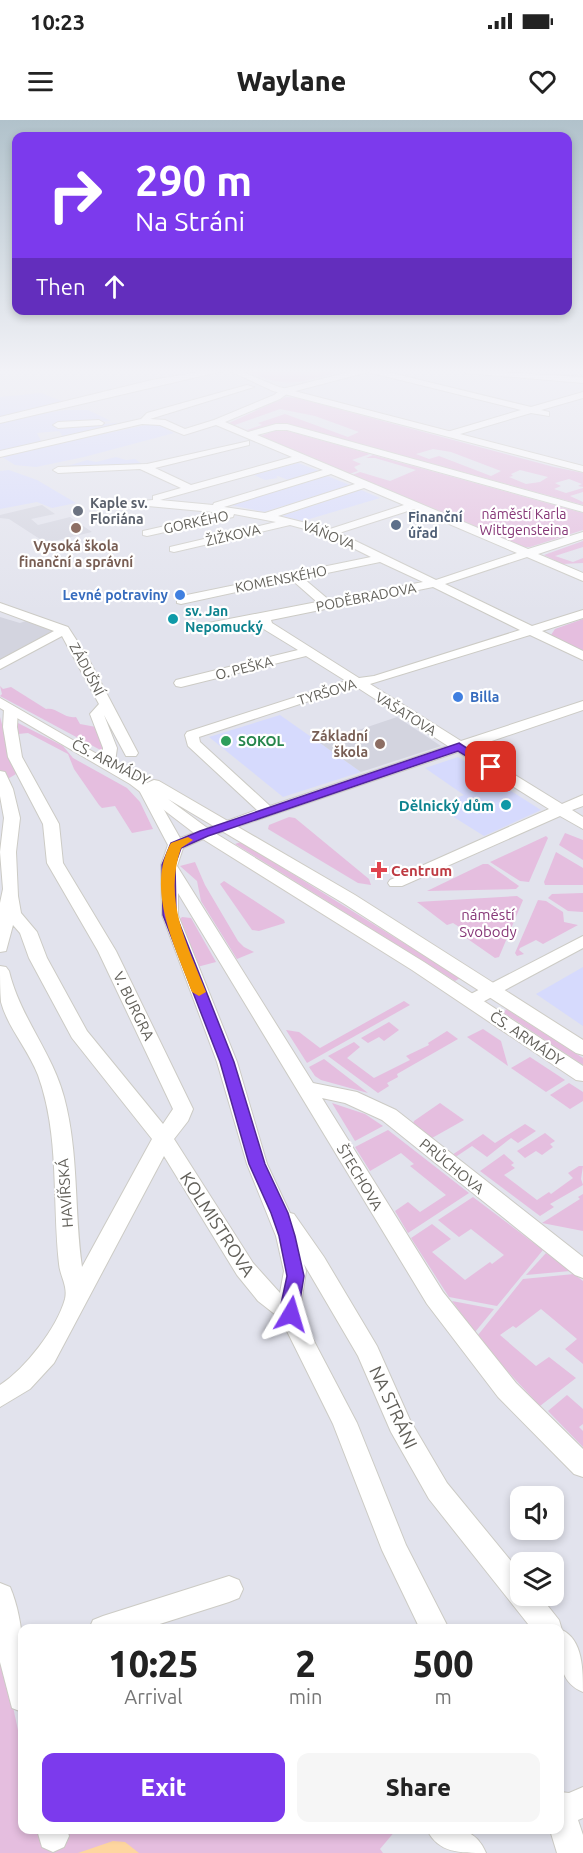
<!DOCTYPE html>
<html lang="en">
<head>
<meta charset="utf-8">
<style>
	body { margin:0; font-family:Ubuntu,sans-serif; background:#f6f6f6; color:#222; height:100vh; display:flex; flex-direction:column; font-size:22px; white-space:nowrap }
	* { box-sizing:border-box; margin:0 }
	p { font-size:20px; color:#767676 }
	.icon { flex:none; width:33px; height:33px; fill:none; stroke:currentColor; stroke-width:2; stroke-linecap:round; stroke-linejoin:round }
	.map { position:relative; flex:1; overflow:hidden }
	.panel { position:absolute; left:18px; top:1504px; width:546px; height:210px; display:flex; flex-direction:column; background:#fff; border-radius:12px; box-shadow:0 3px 9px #0003 }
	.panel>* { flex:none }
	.top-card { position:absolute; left:12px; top:12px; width:560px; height:183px; border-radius:12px; box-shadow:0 3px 9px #0003; background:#7c3aed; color:#fff; overflow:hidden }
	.tools { position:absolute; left:510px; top:1366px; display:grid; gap:12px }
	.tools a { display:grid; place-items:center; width:54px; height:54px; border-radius:12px; background:#fff; box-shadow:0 3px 9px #0003; font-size:30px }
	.pin { position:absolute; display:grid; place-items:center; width:51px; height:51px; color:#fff; margin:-26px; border-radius:12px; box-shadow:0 3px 9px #0006 }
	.me { position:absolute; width:66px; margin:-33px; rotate:7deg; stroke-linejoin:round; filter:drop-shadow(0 0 4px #0008) }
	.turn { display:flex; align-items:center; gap:21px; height:126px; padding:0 24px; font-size:27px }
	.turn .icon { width:78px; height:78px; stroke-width:2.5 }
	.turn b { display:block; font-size:42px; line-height:51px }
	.then { display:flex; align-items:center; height:57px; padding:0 24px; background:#0003; gap:12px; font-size:22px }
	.eta { display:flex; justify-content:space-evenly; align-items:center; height:102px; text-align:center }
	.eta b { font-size:36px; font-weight:800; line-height:42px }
	.primary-button { display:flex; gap:12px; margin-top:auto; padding:12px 24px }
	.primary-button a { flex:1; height:69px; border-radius:12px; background:#7c3aed; color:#fff; font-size:24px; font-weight:800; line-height:69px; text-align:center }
	.primary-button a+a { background:#f6f6f6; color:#222 }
	.status { display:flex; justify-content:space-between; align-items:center; height:42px; padding:0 30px; background:#fff; direction:ltr }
	.status svg { height:16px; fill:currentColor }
	header { display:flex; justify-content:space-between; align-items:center; height:78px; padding:0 24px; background:#fff; font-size:27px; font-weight:800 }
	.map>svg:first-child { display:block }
	.commercial { fill:#d6dafd }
	.education { fill:#d3d4df }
	.green { fill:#e5bedf; fill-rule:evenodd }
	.water { fill:#fed6a0 }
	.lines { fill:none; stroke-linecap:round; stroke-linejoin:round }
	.street-casing { stroke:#cccbc5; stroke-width:2 }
	.secondary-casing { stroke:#ceccc5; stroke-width:2 }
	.street { fill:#fff; fill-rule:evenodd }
	.secondary { fill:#fff; fill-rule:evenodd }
	.route { fill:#7c3aed; stroke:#51269a; stroke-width:1.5 }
	.slow { fill:#f59e0b }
	.worship-dot { fill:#6b7280; stroke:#fff; stroke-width:2 }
	.service-dot { fill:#5c6f8a; stroke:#fff; stroke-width:2 }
	.education-dot { fill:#8d6e63; stroke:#fff; stroke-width:2 }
	.shop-dot { fill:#3f7fe0; stroke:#fff; stroke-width:2 }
	.culture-dot { fill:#0f9aa8; stroke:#fff; stroke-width:2 }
	.leisure-dot { fill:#2e9e5b; stroke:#fff; stroke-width:2 }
	.health-dot { fill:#e0444e; stroke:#fff; stroke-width:2 }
	.labels { text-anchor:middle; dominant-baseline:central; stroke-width:4.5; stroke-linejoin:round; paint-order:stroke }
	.far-worship-label { font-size:14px; font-weight:bold; fill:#5b616d; stroke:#fff; text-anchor:start }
	.far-park-label { font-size:14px; fill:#863677; stroke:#fff }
	.far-service-label { font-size:14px; font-weight:bold; fill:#4e5e75; stroke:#fff; text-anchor:start }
	.far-street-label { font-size:14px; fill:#62605a; stroke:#fff }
	.far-education-label { font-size:14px; font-weight:bold; fill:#785e54; stroke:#fff }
	.far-shop-label { font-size:14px; font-weight:bold; fill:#366cbe; stroke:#fff; text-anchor:end }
	.far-culture-label { font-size:14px; font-weight:bold; fill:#0d838f; stroke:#fff; text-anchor:start }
	.far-leisure-label { font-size:14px; font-weight:bold; fill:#27864d; stroke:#fff; text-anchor:start }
	.street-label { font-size:15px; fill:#62605a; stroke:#fff }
	.culture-label { font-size:15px; font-weight:bold; fill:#0d838f; stroke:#fff; text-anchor:end }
	.health-label { font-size:15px; font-weight:bold; fill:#be3a42; stroke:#fff; text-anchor:start }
	.park-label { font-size:15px; fill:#863677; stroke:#fff }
	.near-street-label { font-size:18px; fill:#62605a; stroke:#fff }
</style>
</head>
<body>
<div class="status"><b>10:23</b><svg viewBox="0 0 49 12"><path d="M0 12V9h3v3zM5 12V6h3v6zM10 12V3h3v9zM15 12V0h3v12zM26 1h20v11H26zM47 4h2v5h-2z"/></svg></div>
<header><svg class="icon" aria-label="menu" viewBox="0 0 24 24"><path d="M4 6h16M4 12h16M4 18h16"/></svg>Waylane<svg class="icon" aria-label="heart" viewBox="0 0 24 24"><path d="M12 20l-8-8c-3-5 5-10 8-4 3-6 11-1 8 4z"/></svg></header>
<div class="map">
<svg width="583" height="1733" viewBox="0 0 583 1733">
	<rect width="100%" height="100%" fill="#e2e3ed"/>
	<g class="commercial">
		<path d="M41 273 67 283 0 298V277Z"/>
		<path d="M66 290H88L111 301 99 302 104 304 116 303 122 305 64 318 59 311 37 313 42 323 0 332V302L29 295Z"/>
		<path d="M155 303 174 313 84 337 36 347 15 345 2 337 19 334 20 330 34 329Z"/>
		<path d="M116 337 126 340 135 339 142 344 58 349 87 340 96 342Z"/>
		<path d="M298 343 319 351 288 360 278 356 276 357 278 358 265 360 254 355Z"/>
		<path d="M9 350 37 360 76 383 52 388 37 382 0 389V351Z"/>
		<path d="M327 356 350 365 264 392 231 385Z"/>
		<path d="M361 370 380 378 303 401 282 396Z"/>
		<path d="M280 595 361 652 283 677 209 617Z"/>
		<path d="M458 637 464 641 541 690 484 716 436 686 464 675 425 648Z"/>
		<path d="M583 847V906L536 874Z"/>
	</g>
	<g class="education">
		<path d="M42 385 55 394 31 399 38 405 70 397 92 412 46 423 9 399 0 398V395Z"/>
		<path d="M0 497 20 503 26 501 56 510 0 543Z"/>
		<path d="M397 597 441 626 361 652 320 623Z"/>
	</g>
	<g class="green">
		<path d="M244 250H328L335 253C294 264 284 268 244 250Z"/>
		<path d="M286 277 297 278 554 347 583 353V367L578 366 582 364 569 359 555 363 561 366 554 369 566 373 583 368V372L570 376 583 382V385L284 303 249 311 229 303ZM280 289 315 296 359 312 348 317 285 294 258 303 262 305 247 310 235 305ZM433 329 451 332 501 351 491 356 439 336 429 339 416 334ZM520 350 548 357 540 362 526 364 509 357 513 356 511 354Z"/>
		<path d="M277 310H284L370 334 352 340 361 344 354 347 358 351 349 354 260 316Z"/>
		<path d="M373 335 583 393V410L530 427H522L352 355 360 352 390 361 416 350 375 338H366Z"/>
		<path d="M583 421V427L555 436 573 442 583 438V443L562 444 544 435Z"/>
		<path d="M583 499V532L551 515 555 509Z"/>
		<path d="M0 566 3 569 11 567 46 589C57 587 64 599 76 597L80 604 96 607 106 633 0 576 2 574Z"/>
		<path d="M0 597 16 654 6 660 0 650Z"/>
		<path d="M18 603 63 626 73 638 127 668 140 682 153 709 132 713 115 686 102 688 99 685 74 649 68 634 28 613 18 614 16 605Z"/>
		<path d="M289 697 295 698 369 759 371 765 358 763 268 709 269 705Z"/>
		<path d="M565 713 583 720V740L559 725Z"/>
		<path d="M546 716 548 718 529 762 520 761 490 742Z"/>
		<path d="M241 722 460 858 455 861 235 724Z"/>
		<path d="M556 732 583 748V765H545L544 762Z"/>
		<path d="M195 742 205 765 238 821 244 827 254 832 237 839 201 781 197 761 180 746Z"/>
		<path d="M483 744H488L519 766 516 769 427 771Z"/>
		<path d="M224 761 284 800 285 803 259 811 252 810 220 764Z"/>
		<path d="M583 773V792L568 791 548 778 552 774Z"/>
		<path d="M517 776 523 780 499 837 495 838 462 815 467 812 453 803 447 805 417 782Z"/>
		<path d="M538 780 546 781 563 792 564 802 578 805 543 824 536 820 520 828 519 830 524 834 517 836 515 833Z"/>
		<path d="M182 797 191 798 216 842 197 847 179 800Z"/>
		<path d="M404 881 410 885 307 943 286 910 299 912 320 928Z"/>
		<path d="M506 889 583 938V945L504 893Z"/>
		<path d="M389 902 399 910 384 921 379 917 368 923 361 918Z"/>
		<path d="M483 909 501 921 508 946 467 917Z"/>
		<path d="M447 911 458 919 397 954 398 957 387 963 389 966 378 973 328 936 354 922 360 927 347 938 374 958 410 940 406 936 429 925 428 923Z"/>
		<path d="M530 937 565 960 546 972 511 948Z"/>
		<path d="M324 939 368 973 321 960 315 956 309 947Z"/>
		<path d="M569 963 583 972V981L570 989 550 975Z"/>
		<path d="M332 983 365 994 383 1006 355 1021Z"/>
		<path d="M440 983 464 1000 432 1018 428 1017 413 1004 414 1001Z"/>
		<path d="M525 1004 536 1011 518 1023 511 1018 487 1037 472 1026 454 1038 452 1035 483 1014 495 1023Z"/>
		<path d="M388 1010 469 1073 408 1113 395 1091 408 1082 420 1092 446 1075 410 1046 414 1044 401 1033 370 1051 355 1027Z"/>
		<path d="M545 1013 555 1021 550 1024 553 1027 542 1035 536 1031 525 1038 517 1031Z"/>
		<path d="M504 1034 514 1043 511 1045 515 1048 504 1055 537 1080 549 1072 551 1074 573 1058 568 1053 579 1046H583L581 1059 583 1065 550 1084 554 1087 540 1096 480 1051Z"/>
		<path d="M583 1074V1111L542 1103 580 1079 578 1077Z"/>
		<path d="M473 1077 543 1130 497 1186 449 1177 411 1118 432 1104 451 1119 432 1132 465 1160 490 1142 492 1144 504 1135 471 1109 459 1117 438 1100Z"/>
		<path d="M546 1133 570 1151 526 1155Z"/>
		<path d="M574 1154 583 1161V1244L565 1229 577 1219 541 1189 516 1208 513 1206 500 1215 536 1246 549 1237 576 1258 540 1286 498 1241 478 1215 523 1159Z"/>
		<path d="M452 1181 494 1189 475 1212Z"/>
		<path d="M567 1275 583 1289V1304L579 1307 583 1311V1327L548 1291Z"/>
		<path d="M0 1535H2L22 1629V1710H40L42 1719 73 1710H396L380 1729 383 1733H0Z"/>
	</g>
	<path class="water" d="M113 1721 125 1722 139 1733H78Z"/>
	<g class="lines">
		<defs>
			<g id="street">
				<path d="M211 250H227L0 303V297L152 260Z"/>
				<path d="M357 250H379L531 287 583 272V278L541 290 549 292V296L531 293 450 317 445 314 447 312 521 290 368 252 288 273 280 279 225 302 248 312 276 304H287L583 386V392L287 310H276L257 315 528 429 583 412V419L538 434 583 453V461L527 437 445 464 532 506 583 490V498L542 511 583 531V540L530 515 370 564 461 621 583 581V590L471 628 562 684 583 675V686L572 690 583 697V709L560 696 402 766H390L388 763 390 760 549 689 458 632 210 716 183 728 177 746 313 963 357 972 396 990 583 1137V1158L575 1155 382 1000 345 983 322 978 443 1172 516 1263 583 1329V1357L574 1354 498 1277 427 1184 178 773V795L237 942 267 1044 290 1093 294 1094 324 1137 377 1226 410 1300 447 1363 520 1452V1476H540L559 1500 562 1510C583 1520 583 1550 583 1572 556 1561 560 1534 560 1509H532L429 1379 391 1312 358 1236 304 1144 306 1151 301 1184 305 1204 357 1303 406 1425 449 1509H420L382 1430 333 1304 281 1199 258 1181 237 1155 164 1036 54 1243 30 1269 0 1287V1265C25 1249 57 1208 65 1179 68 1166 60 1156 59 1144 52 1080 60 1016 38 955 28 929 8 908 1 882 0 871 0 857 0 846L6 847 9 851C20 897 52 932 64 977 79 1033 74 1090 82 1147L152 1019 72 918 29 838 20 813 13 805 6 831 0 832V783L3 769 0 732 4 698 0 676V651L5 652 13 669 20 698 16 732 18 776 21 793 37 812 47 838 87 911 163 1004 173 989 98 831 47 743 43 704 8 637 3 607 4 589 11 585 18 589 17 607 22 637 59 704 63 743 116 831 193 989 188 1001 174 1019 253 1143 280 1173 284 1151 276 1116 247 1044 217 942 162 795 161 745 168 725 139 670 146 666 151 667 180 718 257 690 188 626 185 615 187 612 346 561 306 536 181 567 176 566 174 563 176 560 298 530 262 508 258 501 202 512 198 511 196 508 198 505 317 482 292 460 181 484 177 483V477L371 437 327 415 290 405 174 432 170 431V427L276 402 234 394 233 397 147 416 143 415V411L223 393 148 386 107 388V384L153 380V376L181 368 140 349 58 353 53 350 58 347 147 344 249 321V325L155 348 191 365 292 337 216 305 184 315 160 305 142 304 0 337V331L141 299 147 293 247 265 254 267 150 299 165 300 185 309 214 300 274 275 282 269ZM301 341 323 350 214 383 213 385 160 380ZM331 354 355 364 265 393 224 387ZM364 368 404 385 330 409 278 396ZM414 389 517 433 436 460 339 413ZM380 442 423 462 329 480 303 458ZM433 467 520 510 374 556 359 558 272 503 271 500ZM355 566 448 626 270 686 200 622 199 617Z"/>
				<path d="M462 250 583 257V263L466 253Z"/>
				<path d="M99 300 104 303 102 305 58 308 53 305 58 302Z"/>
				<path d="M0 483 68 507 88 538 138 633 136 636H126L104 595 117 628 115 642 110 643 103 639V628L90 594 99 584 62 516 0 549V540L54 511 0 491Z"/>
				<path d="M583 816V828L477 885H465L462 881 465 877Z"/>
				<path d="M229 1456 239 1460 243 1469 239 1478 229 1482 144 1509H89L93 1500 103 1496Z"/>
				<path d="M0 1463 10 1467C25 1502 26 1555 22 1592L12 1588 0 1542Z"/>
				<path d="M583 1667V1698L578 1700 583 1715V1733H557L550 1710H560V1672L569 1673Z"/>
				<path d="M37 1710H67L69 1716 64 1727 53 1732 42 1727Z"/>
				<path d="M427 1710C453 1710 474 1704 486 1733 459 1733 439 1733 427 1710Z"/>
			</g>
			<g id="secondary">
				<path d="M228 250H238L279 267 583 346V352L273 271Z"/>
				<path d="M0 578 147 663 154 660 159 661 355 775 583 920V935L576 933 343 783 168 679 210 710 424 842 583 946V961L576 960 412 850 198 716 130 664 0 588Z"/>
			</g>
		</defs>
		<use href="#street" class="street-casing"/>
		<use href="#secondary" class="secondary-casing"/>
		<use href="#street" class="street"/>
		<use href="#secondary" class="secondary"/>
	</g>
	<linearGradient id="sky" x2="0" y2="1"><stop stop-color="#b1c2cb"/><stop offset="0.51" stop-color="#f2f2f7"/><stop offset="1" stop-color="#f2f2f7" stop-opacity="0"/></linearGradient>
	<rect width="583" height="492" fill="url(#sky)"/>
	<path class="route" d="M459 623 496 647 491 650 487 649 458 631 208 716 181 728 175 745 176 795 234 942 265 1044 288 1093 295 1116 304 1156 297 1199 291 1201 284 1199 281 1184 287 1156 279 1116 271 1093 249 1044 220 942 163 795 162 745 171 723 200 711Z"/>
	<path class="slow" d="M188 717 193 720 181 728C163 780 187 824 206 872L199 876 192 872C176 828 145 769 171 723Z"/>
	<circle class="worship-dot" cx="78" cy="391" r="6"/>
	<circle class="service-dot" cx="396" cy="405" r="6"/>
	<g class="education-dot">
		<circle cx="76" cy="408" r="6"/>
		<circle cx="380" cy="624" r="6"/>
	</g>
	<g class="shop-dot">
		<circle cx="180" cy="475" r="6"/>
		<circle cx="458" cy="577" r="6"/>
	</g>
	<g class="culture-dot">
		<circle cx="173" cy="499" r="6"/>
		<circle cx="506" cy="685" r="6"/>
	</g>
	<circle class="leisure-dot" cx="226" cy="621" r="6"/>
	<path class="health-dot" d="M376 741h6v6h6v6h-6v6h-6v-6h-6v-6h6z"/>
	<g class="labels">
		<g class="far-worship-label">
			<text x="90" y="383">Kaple sv.<tspan x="90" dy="16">Floriána</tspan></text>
		</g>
		<g class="far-park-label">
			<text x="524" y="394">náměstí Karla<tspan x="524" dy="16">Wittgensteina</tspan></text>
		</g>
		<g class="far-service-label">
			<text x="408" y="397">Finanční<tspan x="408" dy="16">úřad</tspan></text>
		</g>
		<g class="far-street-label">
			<text transform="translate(196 402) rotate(-12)">GORKÉHO</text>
			<text transform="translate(233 415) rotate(-13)">ŽIŽKOVA</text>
			<text transform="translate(329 415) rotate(22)">VÁŇOVA</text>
			<text transform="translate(281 459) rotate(-11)">KOMENSKÉHO</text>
			<text transform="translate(366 477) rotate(-11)">PODĚBRADOVA</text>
			<text transform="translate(244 548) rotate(-14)">O. PEŠKA</text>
			<text transform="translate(87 549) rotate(62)">ZÁDUŠNÍ</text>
			<text transform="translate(327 572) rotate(-17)">TYRŠOVA</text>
			<text transform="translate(406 594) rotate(32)">VAŠATOVA</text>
		</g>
		<g class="far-education-label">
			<text x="76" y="426">Vysoká škola<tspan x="76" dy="16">finanční a správní</tspan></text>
			<text x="368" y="616" text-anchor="end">Základní<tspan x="368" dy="16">škola</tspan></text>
		</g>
		<g class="far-shop-label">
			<text x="168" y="475">Levné potraviny</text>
			<text x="470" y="577" text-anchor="start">Billa</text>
		</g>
		<g class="far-culture-label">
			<text x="185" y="491">sv. Jan<tspan x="185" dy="16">Nepomucký</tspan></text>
		</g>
		<g class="far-leisure-label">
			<text x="238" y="621">SOKOL</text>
		</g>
		<g class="street-label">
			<text transform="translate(111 642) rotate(27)">ČS. ARMÁDY</text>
			<text transform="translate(134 886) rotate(64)">V. BURGRA</text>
			<text transform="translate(527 918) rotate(34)">ČS. ARMÁDY</text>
			<text transform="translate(452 1046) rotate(39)">PRŮCHOVA</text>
			<text transform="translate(360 1057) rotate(59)">ŠTECHOVA</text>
			<text transform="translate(65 1073) rotate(-94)">HAVÍŘSKÁ</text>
		</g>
		<g class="culture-label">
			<text x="494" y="685">Dělnický dům</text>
		</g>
		<g class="health-label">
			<text x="391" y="750">Centrum</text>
		</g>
		<g class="park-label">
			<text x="488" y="794">náměstí<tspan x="488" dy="17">Svobody</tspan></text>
		</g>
		<g class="near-street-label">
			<text transform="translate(218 1104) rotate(57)">KOLMISTROVA</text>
			<text transform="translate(394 1287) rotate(65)">NA STRÁNI</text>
		</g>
	</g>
</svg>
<div class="tools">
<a><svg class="icon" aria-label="sound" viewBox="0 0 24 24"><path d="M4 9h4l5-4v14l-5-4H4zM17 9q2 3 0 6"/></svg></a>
<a><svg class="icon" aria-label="layers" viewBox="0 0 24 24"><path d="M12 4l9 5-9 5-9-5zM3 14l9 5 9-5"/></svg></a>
</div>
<div class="pin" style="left:491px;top:647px;background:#d93025"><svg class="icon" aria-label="arrive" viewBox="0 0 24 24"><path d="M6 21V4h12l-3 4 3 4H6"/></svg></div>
<svg class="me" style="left:291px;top:1194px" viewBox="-20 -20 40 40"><path d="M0-17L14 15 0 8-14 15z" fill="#7c3aed" stroke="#fff" stroke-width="4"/></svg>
<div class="top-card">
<div class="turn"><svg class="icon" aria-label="right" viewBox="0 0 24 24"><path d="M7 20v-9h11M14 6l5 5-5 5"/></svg><div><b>290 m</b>Na Stráni</div></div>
<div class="then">Then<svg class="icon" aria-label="ahead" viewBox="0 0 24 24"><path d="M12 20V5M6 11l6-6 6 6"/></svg></div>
</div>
<section class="panel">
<div class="eta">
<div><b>10:25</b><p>Arrival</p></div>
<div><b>2</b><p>min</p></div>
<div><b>500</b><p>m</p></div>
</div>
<div class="primary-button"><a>Exit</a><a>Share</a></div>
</section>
</div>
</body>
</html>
